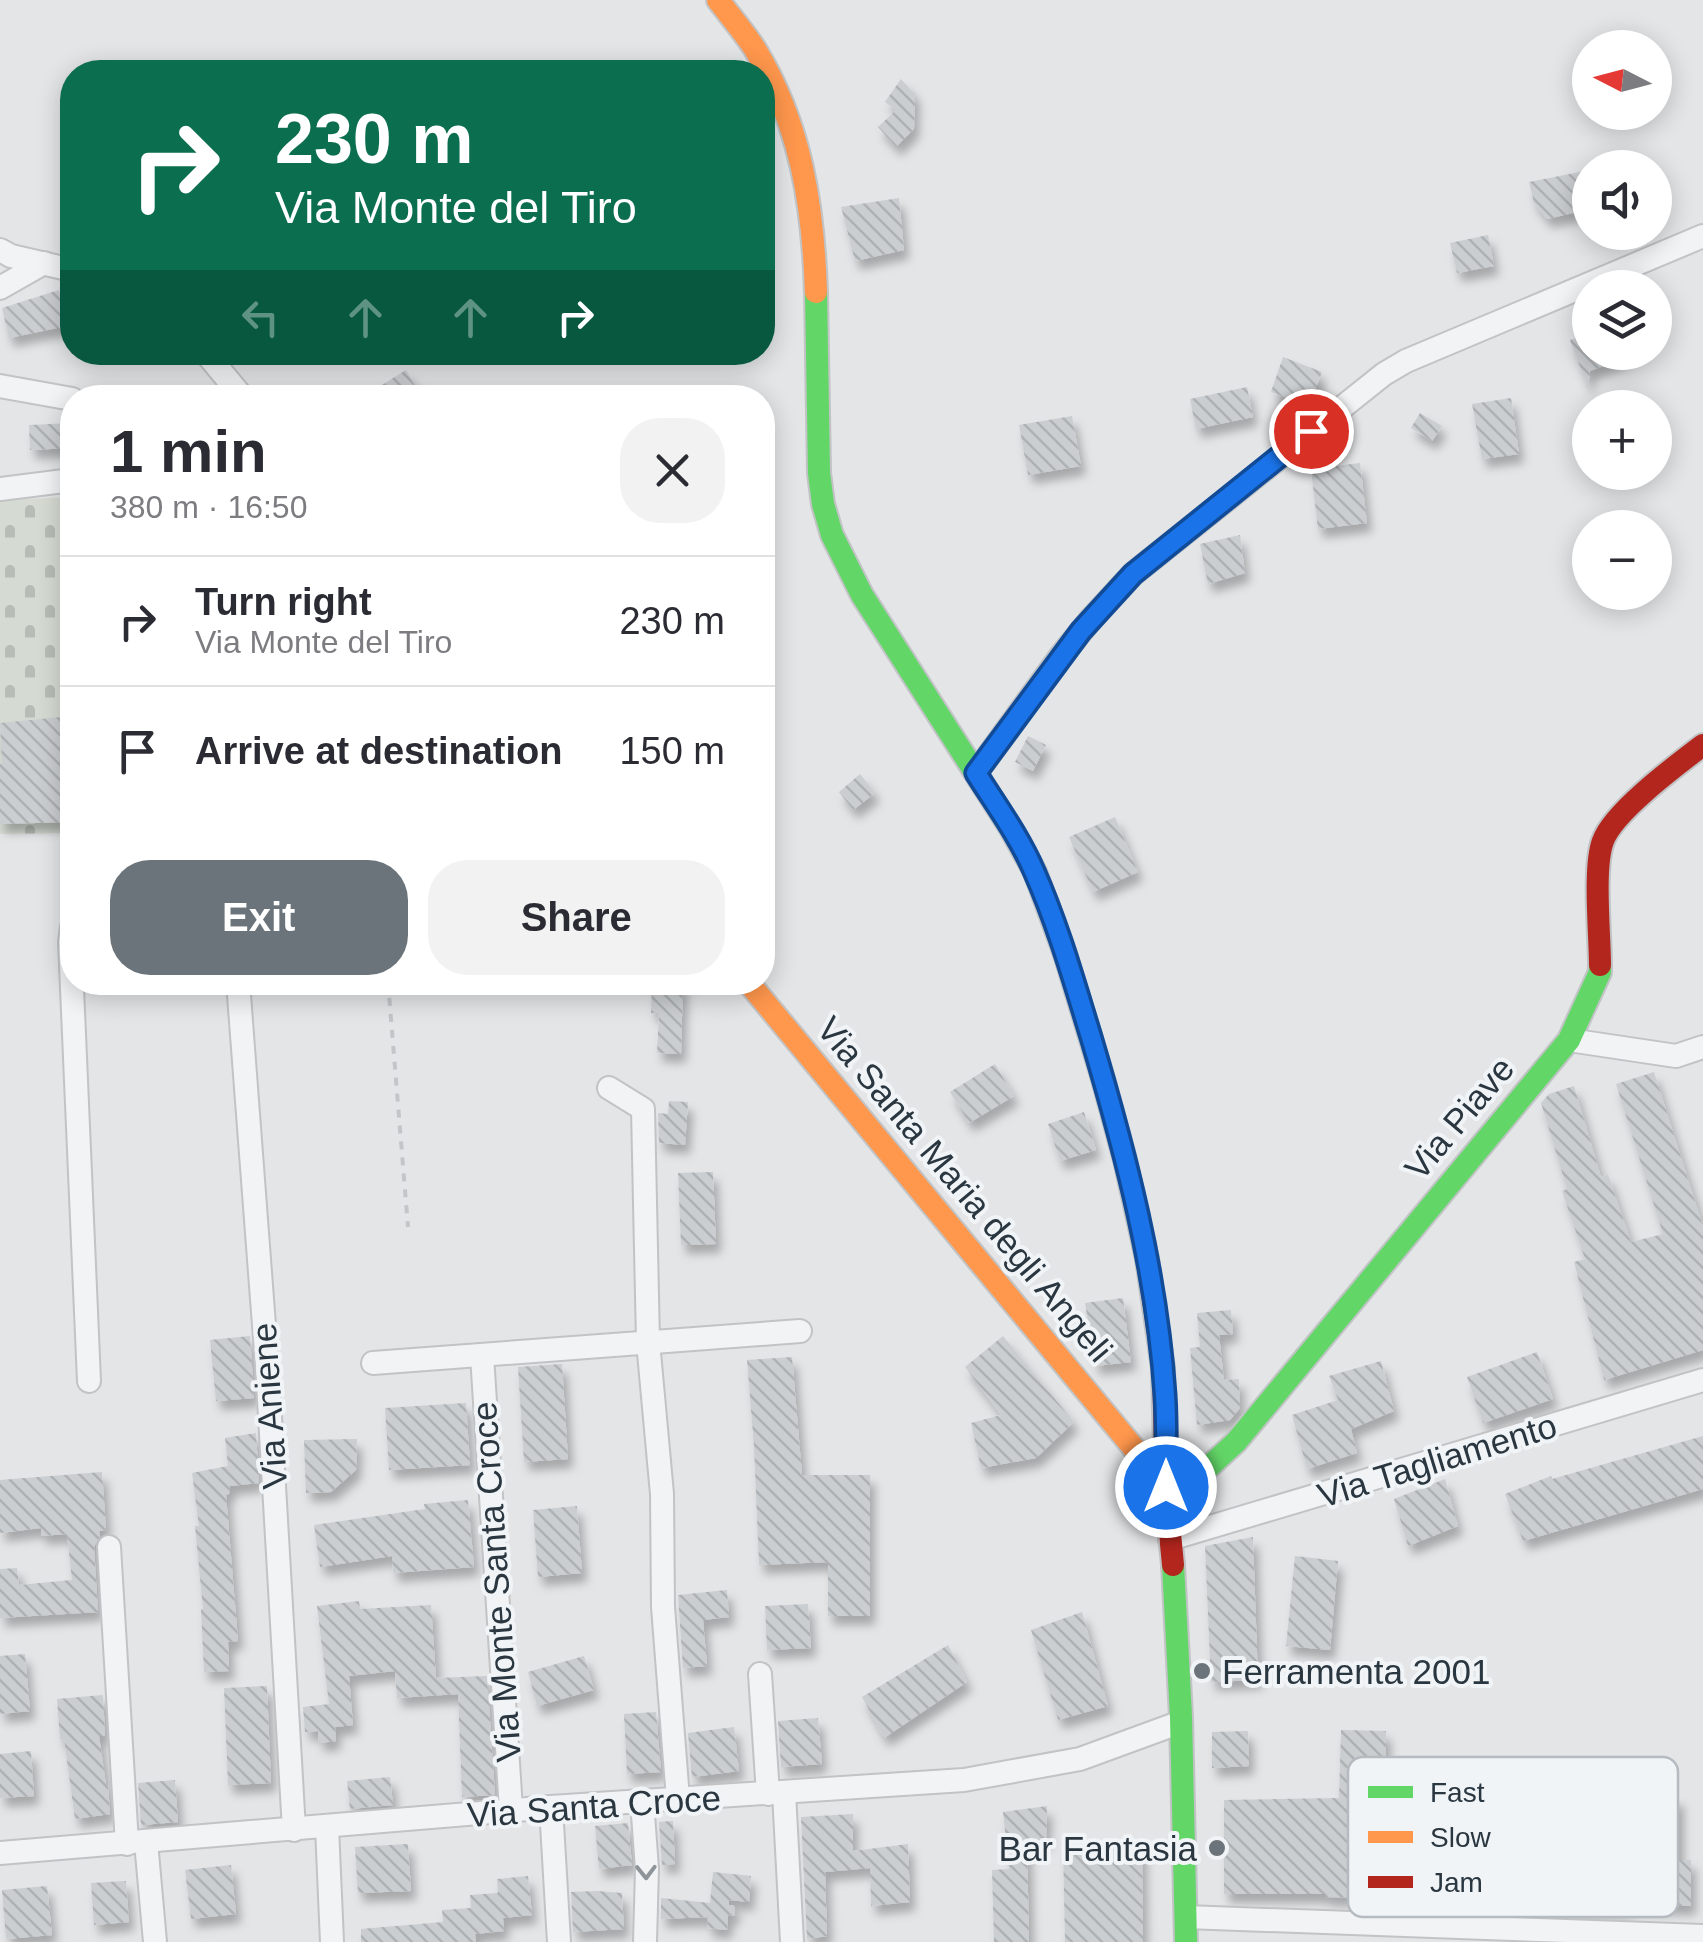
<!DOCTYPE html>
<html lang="en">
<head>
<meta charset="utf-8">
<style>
	body { margin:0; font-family:Helvetica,sans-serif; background:#f2f2f3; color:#2b2b33; height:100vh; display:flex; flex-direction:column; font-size:38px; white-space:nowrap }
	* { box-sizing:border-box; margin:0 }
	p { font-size:32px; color:#7c7c81 }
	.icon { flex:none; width:55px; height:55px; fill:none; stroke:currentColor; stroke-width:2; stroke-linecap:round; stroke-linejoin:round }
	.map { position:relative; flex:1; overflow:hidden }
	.sheet { position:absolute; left:60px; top:385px; width:715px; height:610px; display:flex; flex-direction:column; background:#fff; border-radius:40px; box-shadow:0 5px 25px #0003 }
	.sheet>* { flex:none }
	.top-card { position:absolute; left:60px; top:60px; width:715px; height:305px; border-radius:40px; box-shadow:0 5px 25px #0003; background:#0b6e4f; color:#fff; overflow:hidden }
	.needle { width:65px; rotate:276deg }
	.tools { position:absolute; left:1572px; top:30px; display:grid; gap:20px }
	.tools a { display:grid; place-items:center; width:100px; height:100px; border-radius:50%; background:#fff; box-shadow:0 5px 25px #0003; font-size:50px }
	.pin { position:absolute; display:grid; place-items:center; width:85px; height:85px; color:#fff; margin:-42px; border:5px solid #fff; border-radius:50%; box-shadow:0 2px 10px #0007 }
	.me { position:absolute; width:110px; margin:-55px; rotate:0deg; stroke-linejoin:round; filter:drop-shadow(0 0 8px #0008) }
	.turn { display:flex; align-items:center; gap:35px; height:210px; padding:0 50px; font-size:45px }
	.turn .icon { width:130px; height:130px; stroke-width:2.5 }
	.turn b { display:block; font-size:70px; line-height:85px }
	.lanes { display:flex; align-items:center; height:95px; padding:0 50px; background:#0003; justify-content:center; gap:50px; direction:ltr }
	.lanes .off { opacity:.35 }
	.round { display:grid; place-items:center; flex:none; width:105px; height:105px; border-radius:40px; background:#f2f2f3 }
	.summary { display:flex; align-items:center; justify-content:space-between; height:170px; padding:0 50px }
	h1 { font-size:60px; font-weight:800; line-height:75px }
	.button { display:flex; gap:20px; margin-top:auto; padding:20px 50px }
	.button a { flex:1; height:115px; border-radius:40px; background:#6b747a; color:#fff; font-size:40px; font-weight:800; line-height:115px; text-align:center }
	.button a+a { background:#f2f2f3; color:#2b2b33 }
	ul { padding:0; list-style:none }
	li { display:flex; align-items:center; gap:30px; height:130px; padding:0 50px; border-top:2px solid #e1e1e2 }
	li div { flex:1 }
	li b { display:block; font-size:38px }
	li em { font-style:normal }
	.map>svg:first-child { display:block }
	.cemetery { fill:url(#cemetery-stones) }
	.building { fill:url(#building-back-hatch); filter:url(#shadow) }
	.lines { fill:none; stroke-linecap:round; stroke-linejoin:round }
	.street-casing { stroke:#c1c3c5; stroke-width:26 }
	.fast-casing { stroke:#c1c3c5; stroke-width:26 }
	.slow-casing { stroke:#c1c3c5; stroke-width:26 }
	.jam-casing { stroke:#c1c3c5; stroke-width:26 }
	.path { stroke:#c3c6c8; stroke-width:4; stroke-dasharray:8 8; stroke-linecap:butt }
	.street { stroke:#f2f3f5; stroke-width:22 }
	.fast { stroke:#63d668; stroke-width:22 }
	.slow { stroke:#ff974d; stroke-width:22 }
	.jam { stroke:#b3261e; stroke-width:22 }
	.oneway { stroke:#8e959a }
	.route-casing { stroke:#114b97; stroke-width:25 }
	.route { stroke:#1a73e8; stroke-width:18 }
	.poi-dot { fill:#6b747a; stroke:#f1f4f7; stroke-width:4 }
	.labels { text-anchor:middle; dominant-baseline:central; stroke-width:8; stroke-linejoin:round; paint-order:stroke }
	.street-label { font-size:35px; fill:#2a3740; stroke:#f1f4f7 }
	.poi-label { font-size:35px; fill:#2a3740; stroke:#f1f4f7; text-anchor:start }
	.key { fill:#f1f4f7; stroke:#b5bbc0; stroke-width:2.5 }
	.key-label { font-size:28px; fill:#2a3740 }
</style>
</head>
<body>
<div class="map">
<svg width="1703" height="1942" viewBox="0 0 1703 1942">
	<defs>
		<pattern id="cemetery-stones" width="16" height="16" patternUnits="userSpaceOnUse" patternTransform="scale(2.5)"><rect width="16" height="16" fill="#d5dbd3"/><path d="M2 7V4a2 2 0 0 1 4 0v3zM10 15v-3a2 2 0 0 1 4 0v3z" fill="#b7bdb6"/></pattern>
		<pattern id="building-back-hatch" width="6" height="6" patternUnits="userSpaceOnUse" patternTransform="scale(2.5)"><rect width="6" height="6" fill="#cbced0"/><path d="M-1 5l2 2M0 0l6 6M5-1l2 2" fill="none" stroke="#aeb2b4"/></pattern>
		<filter id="shadow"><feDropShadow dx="5" dy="9" stdDeviation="5" flood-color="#0004"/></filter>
	</defs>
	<rect width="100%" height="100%" fill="#e3e5e7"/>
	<path class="cemetery" d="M72 497V833L0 834V500Z"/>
	<g class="building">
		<path d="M901 79 914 93 915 92 914 129 896 147 878 127 896 110 885 102Z"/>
		<path d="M1590 170V209L1547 219 1534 203 1529 182Z"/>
		<path d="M899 198 904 250 855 261 841 207Z"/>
		<path d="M1488 235 1494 266 1457 273 1450 243Z"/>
		<path d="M59 290 67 326 9 338 2 308Z"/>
		<path d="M1590 333V352L1635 354 1590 371 1588 388 1570 340Z"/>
		<path d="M1283 357 1322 372 1309 406 1271 392Z"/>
		<path d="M406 370 422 398H361Z"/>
		<path d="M1247 387 1253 417 1196 429 1190 399Z"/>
		<path d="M1511 398 1519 454 1482 459 1472 404Z"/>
		<path d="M1420 413 1442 426 1432 441 1411 428Z"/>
		<path d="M1072 416 1081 466 1028 475 1019 425Z"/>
		<path d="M72 423V448L30 450 29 425Z"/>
		<path d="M1360 463 1367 523 1318 529 1311 469Z"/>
		<path d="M1240 535 1245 573 1208 584 1200 544Z"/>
		<path d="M72 716V822L0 824V764H2L0 723Z"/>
		<path d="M1028 736 1046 745 1033 771 1015 762Z"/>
		<path d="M860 774 875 793 853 810 839 792Z"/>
		<path d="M1115 817 1138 872 1093 892 1069 837Z"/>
		<path d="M652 982H683L681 1054 657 1053 659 1013H651Z"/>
		<path d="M995 1064 1014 1096 969 1123 950 1092Z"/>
		<path d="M1654 1072 1703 1227V1350L1604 1380 1574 1262 1585 1259 1562 1191 1567 1189 1541 1103 1549 1094 1574 1086 1601 1177 1608 1175 1631 1242 1663 1234 1616 1084Z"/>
		<path d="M669 1101 688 1102 685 1145 659 1143 658 1113 668 1114Z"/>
		<path d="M1084 1112 1096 1150 1060 1161 1048 1124Z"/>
		<path d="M713 1172 716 1244 681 1245 678 1173Z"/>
		<path d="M1123 1298 1131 1362 1095 1366 1085 1303Z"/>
		<path d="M1231 1310 1233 1334 1219 1335 1224 1380 1239 1379 1240 1408 1230 1420 1197 1425 1190 1348 1200 1347 1197 1313Z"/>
		<path d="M250 1336 254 1398 216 1401 210 1340Z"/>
		<path d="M1003 1336 1074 1422 1036 1458 981 1468 971 1423 1001 1415 965 1367Z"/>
		<path d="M1537 1352 1553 1399 1483 1423 1467 1377Z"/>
		<path d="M792 1357 802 1475H870V1616H828V1562L759 1565 754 1446 747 1360Z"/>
		<path d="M1381 1361 1394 1411 1351 1429 1357 1453 1307 1469 1292 1415 1338 1400 1329 1376Z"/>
		<path d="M562 1364 568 1459 524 1462 518 1367Z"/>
		<path d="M466 1403 470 1465 389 1470 385 1408Z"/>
		<path d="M256 1433 259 1483 230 1486 229 1494 226 1495 238 1641 228 1642 229 1671 204 1672 201 1609H203L195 1526H199L192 1473 228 1466 225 1438Z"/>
		<path d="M1703 1436V1489L1523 1541 1505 1494 1551 1476 1552 1479Z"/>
		<path d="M357 1439 356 1470 331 1492 306 1493 304 1440Z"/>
		<path d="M102 1472 106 1530 99 1531 100 1536 94 1547 98 1612 0 1618V1569L17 1568 19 1585 72 1580 67 1534 41 1536V1528L0 1533V1480Z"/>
		<path d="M1445 1479 1458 1526 1408 1546 1394 1499Z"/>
		<path d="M468 1500 474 1567 393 1573 392 1556 320 1567 314 1525 425 1509 424 1504Z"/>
		<path d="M577 1506 582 1573 538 1577 533 1510Z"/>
		<path d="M1253 1537 1258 1680 1211 1682 1205 1546Z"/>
		<path d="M1295 1556 1338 1561 1330 1650 1286 1646Z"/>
		<path d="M727 1590 729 1617 703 1620 707 1666 683 1668 678 1595Z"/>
		<path d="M359 1601 360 1609 431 1605 436 1678 487 1676 495 1795 462 1797 458 1694 397 1698 395 1671 349 1676 353 1725 335 1727 336 1741 319 1743 318 1731 305 1732 303 1707 329 1704 317 1606Z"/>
		<path d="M808 1604 811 1648 767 1650 765 1606Z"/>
		<path d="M1082 1612 1108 1706 1058 1720 1031 1630Z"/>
		<path d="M948 1645 967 1682 884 1738 862 1697Z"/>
		<path d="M25 1654 30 1711 0 1714V1656Z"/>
		<path d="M584 1656 594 1690 537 1706 528 1672Z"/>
		<path d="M267 1686 271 1783 228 1785 224 1688Z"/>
		<path d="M103 1695 105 1736H99L106 1785H108L110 1814 75 1819 64 1739H60L57 1699Z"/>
		<path d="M656 1712 661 1772 627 1774 624 1714Z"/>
		<path d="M818 1718 822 1764 781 1767 778 1721Z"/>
		<path d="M734 1727 739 1771 692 1777 688 1733Z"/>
		<path d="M1341 1730 1386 1731 1385 1800 1419 1801 1416 1899 1325 1897V1894H1224V1800L1339 1798Z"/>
		<path d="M1248 1731 1249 1766 1212 1768V1732Z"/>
		<path d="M31 1751 34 1796 0 1798V1754Z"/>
		<path d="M390 1777 393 1805 350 1809 347 1781Z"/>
		<path d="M175 1780 178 1822 141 1825 138 1783Z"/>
		<path d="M1646 1797H1679V1860H1691V1906H1627V1909H1530L1531 1864 1593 1866V1823H1646Z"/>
		<path d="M1047 1806 1046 1840 1027 1841 1029 1942H994L992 1870 1009 1869 1003 1812Z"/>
		<path d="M853 1814V1851L908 1844 910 1902 871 1906 870 1868 825 1872 827 1936 807 1939 801 1817Z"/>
		<path d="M673 1821 675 1864 662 1865 659 1822Z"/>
		<path d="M628 1823 632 1865 599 1869 595 1826Z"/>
		<path d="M408 1844 411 1891 358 1893 355 1847Z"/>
		<path d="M1142 1844 1143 1942H1065L1063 1846Z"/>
		<path d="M231 1865 236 1914 191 1919 185 1870Z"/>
		<path d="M713 1872 751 1876 749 1902 729 1900V1905H735V1915L728 1916 727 1930 707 1928 708 1917 661 1919V1898L710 1903Z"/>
		<path d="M528 1876 532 1915 503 1918 504 1931 475 1934 476 1942H361V1929L443 1922 442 1910 471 1908 470 1895 498 1893 497 1879Z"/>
		<path d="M126 1881 129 1922 94 1925 91 1883Z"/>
		<path d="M47 1886 52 1935 6 1939 2 1890Z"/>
		<path d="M597 1891 622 1893 624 1929 573 1932 571 1892Z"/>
	</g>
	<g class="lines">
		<defs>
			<g id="street">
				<path d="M0 250 11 256 72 270"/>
				<path d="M0 288 44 263"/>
				<path d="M205 352 243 398"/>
				<path d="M0 386 72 399"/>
				<path d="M0 489 72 480"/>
				<path d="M976 773 1060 657 1092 618 1133 574 1384 374 1406 361 1703 236"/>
				<path d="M72 927 70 942 89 1381"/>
				<path d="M238 982 267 1365 294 1830"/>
				<path d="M1569 1040 1676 1056 1703 1047"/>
				<path d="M609 1088 643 1109 648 1342 662 1494 663 1607 678 1799"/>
				<path d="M482 1355 511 1810"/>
				<path d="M373 1363 800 1331"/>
				<path d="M1170 1539 1703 1380"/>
				<path d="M109 1547 127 1844"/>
				<path d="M760 1674 768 1794"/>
				<path d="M784 1793 792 1942"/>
				<path d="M642 1801 647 1869 645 1942"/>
				<path d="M551 1807 559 1942"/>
				<path d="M327 1827 332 1942"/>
				<path d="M146 1842 155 1942"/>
				<path d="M0 1853 551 1807 964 1780 1080 1759 1181 1722"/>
				<path d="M1186 1917 1703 1936"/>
			</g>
			<g id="fast">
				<path d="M816 292 819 473 823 504 832 535 862 595 1010 827 1035 872 1065 954 1103 1079 1125 1160 1147 1259"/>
				<path d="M1166 1487 1211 1465 1236 1442 1569 1040 1600 972V965"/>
				<path d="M1173 1565 1181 1717 1186 1942"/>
			</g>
			<g id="slow">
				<path d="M718 0C730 16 744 32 755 49 801 125 813 205 816 292"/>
				<path d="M748 982 1166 1487"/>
			</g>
			<g id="jam">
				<path d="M1600 965C1600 935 1593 867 1603 841 1613 812 1678 764 1703 745"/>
				<path d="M1147 1259 1163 1368 1166 1491 1173 1565"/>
			</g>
		</defs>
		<use href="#street" class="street-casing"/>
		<use href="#fast" class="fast-casing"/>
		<use href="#slow" class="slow-casing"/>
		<use href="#jam" class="jam-casing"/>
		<path class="path" d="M388 982 408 1227"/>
		<use href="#street" class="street"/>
		<use href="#fast" class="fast"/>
		<use href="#slow" class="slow"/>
		<use href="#jam" class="jam"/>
	</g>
	<defs><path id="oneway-chevron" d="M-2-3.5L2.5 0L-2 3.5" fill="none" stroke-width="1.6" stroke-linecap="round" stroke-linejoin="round" transform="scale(2.5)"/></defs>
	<use class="oneway" href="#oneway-chevron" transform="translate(646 1872) rotate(89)"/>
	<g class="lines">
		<defs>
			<path id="route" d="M1166 1487C1166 1457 1167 1426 1165 1395 1157 1273 1126 1155 1091 1037 1074 982 1058 925 1034 871 1019 836 996 805 976 773L1081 631 1133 574 1311 431"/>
		</defs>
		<use href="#route" class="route-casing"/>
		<use href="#route" class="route"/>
	</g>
	<g class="poi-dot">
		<circle cx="1202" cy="1671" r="10"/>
		<circle cx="1217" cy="1848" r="10"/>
	</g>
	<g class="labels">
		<g class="street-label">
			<text transform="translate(1459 1118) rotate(-50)">Via Piave</text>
			<text transform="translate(965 1189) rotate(50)">Via Santa Maria degli Angeli</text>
			<text transform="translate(269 1406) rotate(-94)">Via Aniene</text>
			<text transform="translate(1437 1460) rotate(-17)">Via Tagliamento</text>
			<text transform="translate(496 1582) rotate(-94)">Via Monte Santa Croce</text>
			<text transform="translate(594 1806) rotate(-4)">Via Santa Croce</text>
		</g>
		<g class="poi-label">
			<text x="1222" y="1671">Ferramenta 2001</text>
			<text x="1197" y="1848" text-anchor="end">Bar Fantasia</text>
		</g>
	</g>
	<rect x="1348" y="1757" width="330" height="160" rx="15" class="key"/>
	<rect x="1368" y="1786" width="45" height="12" fill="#63d668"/>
	<rect x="1368" y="1831" width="45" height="12" fill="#ff974d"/>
	<rect x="1368" y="1876" width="45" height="12" fill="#b3261e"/>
	<g class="key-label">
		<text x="1430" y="1802">Fast</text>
		<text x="1430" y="1847">Slow</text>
		<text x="1430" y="1892">Jam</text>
	</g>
</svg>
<div class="tools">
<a><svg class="needle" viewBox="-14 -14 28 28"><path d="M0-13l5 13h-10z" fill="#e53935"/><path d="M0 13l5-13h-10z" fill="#7c7c81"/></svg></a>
<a><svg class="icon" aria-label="sound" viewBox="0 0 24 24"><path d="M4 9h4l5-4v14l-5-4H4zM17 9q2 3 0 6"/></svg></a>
<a><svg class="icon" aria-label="layers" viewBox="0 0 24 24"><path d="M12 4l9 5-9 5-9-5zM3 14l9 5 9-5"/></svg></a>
<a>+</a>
<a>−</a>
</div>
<div class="pin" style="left:1311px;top:431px;background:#d93025"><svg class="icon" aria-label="arrive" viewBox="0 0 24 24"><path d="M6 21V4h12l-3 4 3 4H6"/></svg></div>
<svg class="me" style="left:1166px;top:1487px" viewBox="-20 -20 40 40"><circle r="17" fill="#1a73e8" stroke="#fff" stroke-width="3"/><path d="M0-11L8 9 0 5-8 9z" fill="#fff"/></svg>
<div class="top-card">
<div class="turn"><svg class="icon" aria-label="right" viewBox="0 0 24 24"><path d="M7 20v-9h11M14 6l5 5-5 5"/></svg><div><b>230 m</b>Via Monte del Tiro</div></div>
<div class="lanes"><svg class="icon off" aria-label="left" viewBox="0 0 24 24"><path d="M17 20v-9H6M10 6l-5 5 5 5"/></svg><svg class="icon off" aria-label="ahead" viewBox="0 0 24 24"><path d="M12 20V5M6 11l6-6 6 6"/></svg><svg class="icon off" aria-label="ahead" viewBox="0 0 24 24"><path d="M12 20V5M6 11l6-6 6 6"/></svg><svg class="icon" aria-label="right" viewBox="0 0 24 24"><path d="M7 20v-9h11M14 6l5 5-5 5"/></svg></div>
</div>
<section class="sheet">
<div class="summary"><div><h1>1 min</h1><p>380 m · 16:50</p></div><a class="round"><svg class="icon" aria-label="close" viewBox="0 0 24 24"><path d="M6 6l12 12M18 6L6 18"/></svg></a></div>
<ul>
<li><svg class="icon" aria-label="right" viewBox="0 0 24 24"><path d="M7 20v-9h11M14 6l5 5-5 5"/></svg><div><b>Turn right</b><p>Via Monte del Tiro</p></div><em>230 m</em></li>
<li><svg class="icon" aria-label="arrive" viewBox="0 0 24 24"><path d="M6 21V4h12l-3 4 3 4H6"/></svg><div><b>Arrive at destination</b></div><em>150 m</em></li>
</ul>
<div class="button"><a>Exit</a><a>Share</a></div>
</section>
</div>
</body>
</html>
